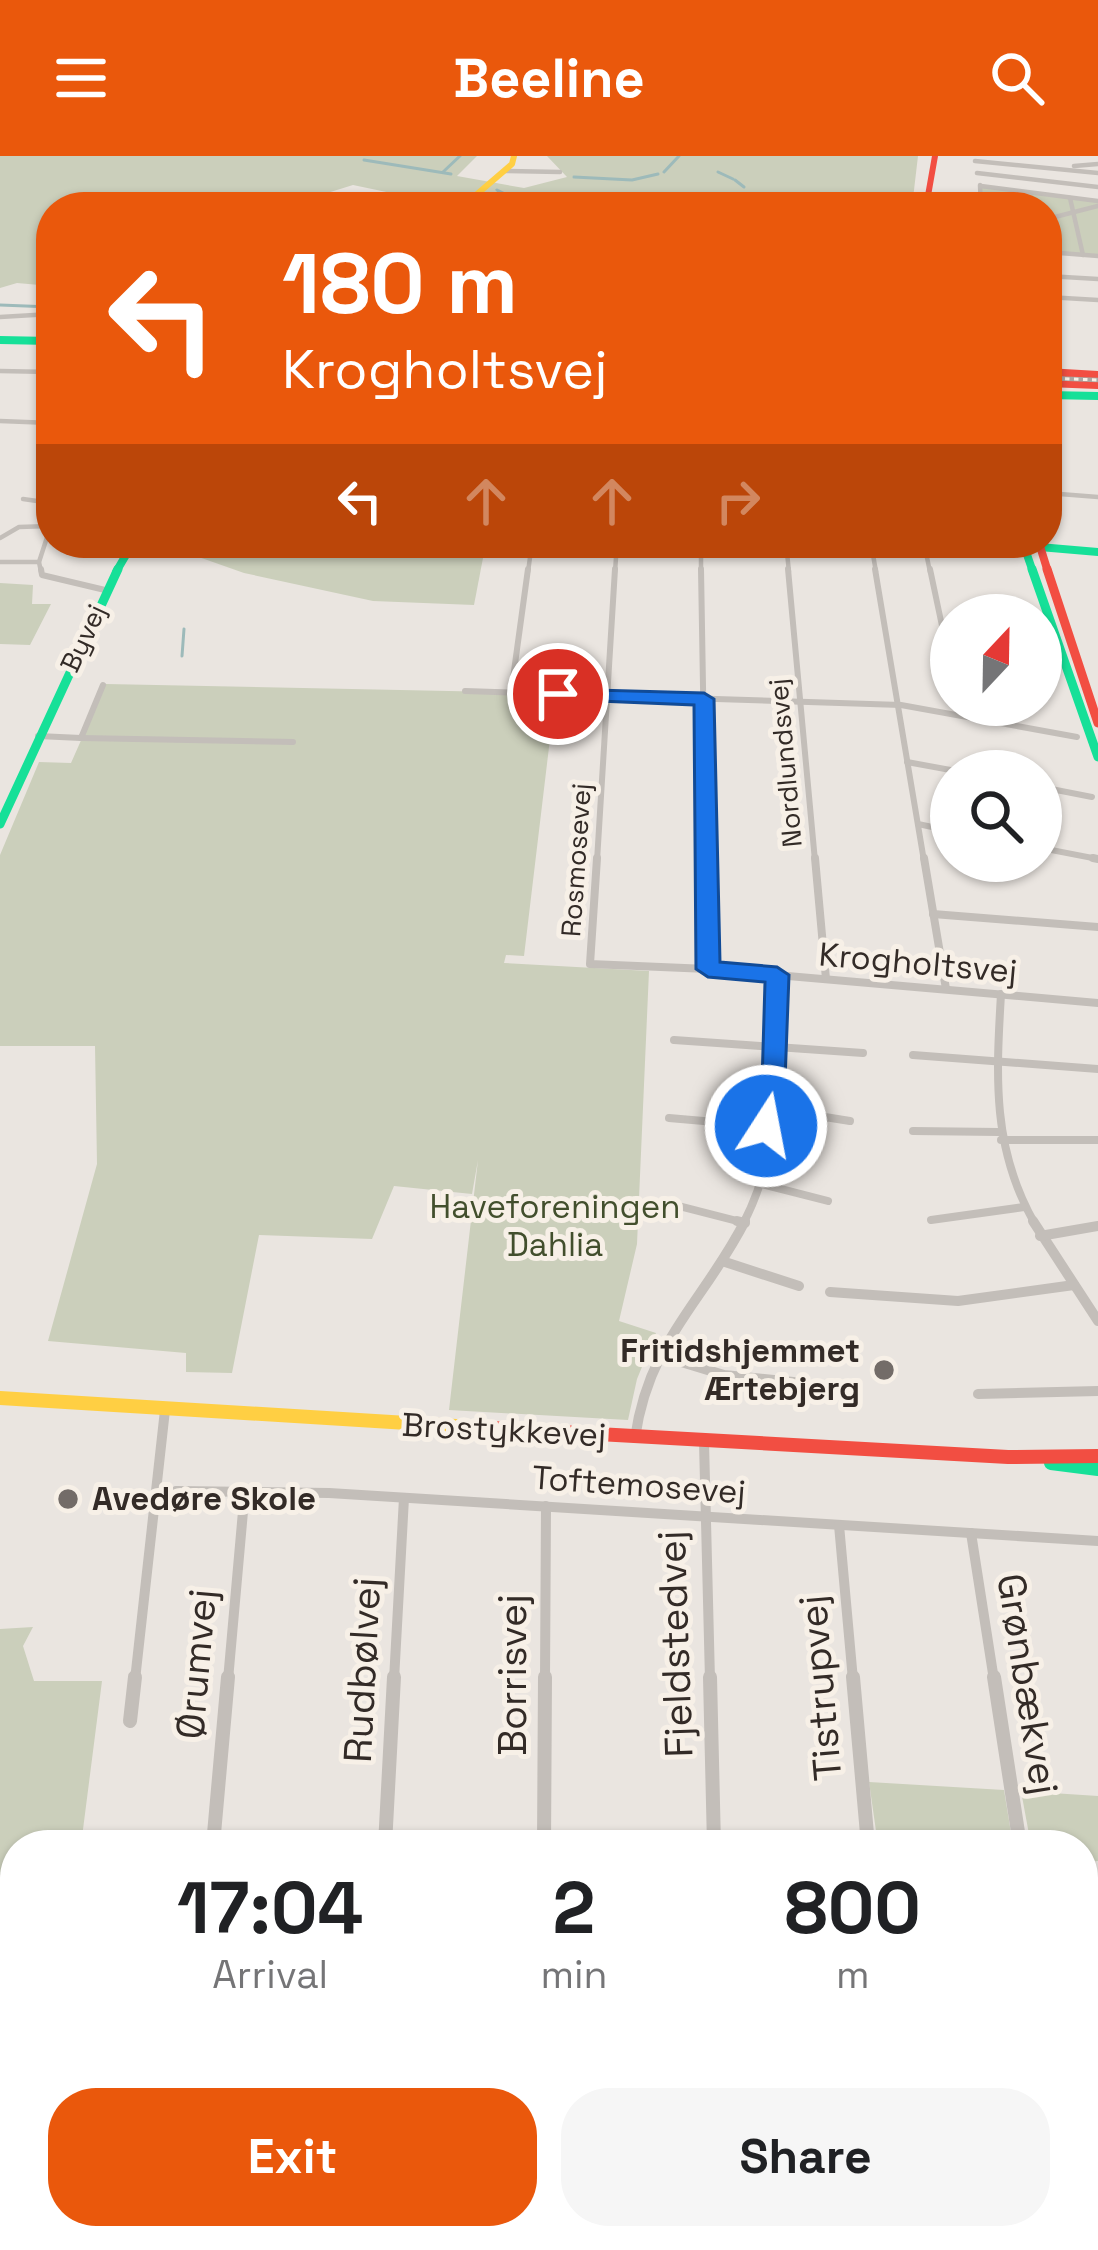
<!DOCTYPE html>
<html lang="en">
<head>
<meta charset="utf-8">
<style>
	body { margin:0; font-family:"Space Grotesk",sans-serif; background:#f6f6f6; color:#202124; height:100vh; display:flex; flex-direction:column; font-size:45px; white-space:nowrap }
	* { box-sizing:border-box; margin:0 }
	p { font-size:39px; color:#757577 }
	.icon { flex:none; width:66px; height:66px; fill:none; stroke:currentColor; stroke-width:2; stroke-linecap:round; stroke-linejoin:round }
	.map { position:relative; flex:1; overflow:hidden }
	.details { position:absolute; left:0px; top:1674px; width:1098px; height:420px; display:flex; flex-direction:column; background:#fff; border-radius:48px 48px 0 0; box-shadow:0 3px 9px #0004 }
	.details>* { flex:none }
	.hud { position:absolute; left:36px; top:36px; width:1026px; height:366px; border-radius:48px; box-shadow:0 3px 9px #0004; background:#ea580c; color:#fff; overflow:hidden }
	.needle { width:78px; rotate:22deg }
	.controls { position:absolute; left:930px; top:438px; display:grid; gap:24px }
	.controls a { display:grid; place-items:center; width:132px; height:132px; border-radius:50%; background:#fff; box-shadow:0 3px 9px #0004; font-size:60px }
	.pin { position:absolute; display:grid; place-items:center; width:102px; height:102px; color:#fff; margin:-51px; border:6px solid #fff; border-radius:50%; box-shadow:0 3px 12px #0007 }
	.me { position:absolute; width:132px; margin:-66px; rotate:11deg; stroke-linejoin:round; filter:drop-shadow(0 0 9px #0008) }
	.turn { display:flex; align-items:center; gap:42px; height:252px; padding:0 48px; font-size:54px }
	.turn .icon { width:156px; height:156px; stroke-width:2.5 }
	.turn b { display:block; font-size:84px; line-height:102px }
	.lanes { display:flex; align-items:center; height:114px; padding:0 48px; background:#0003; justify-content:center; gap:60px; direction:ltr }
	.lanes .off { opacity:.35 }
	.eta { display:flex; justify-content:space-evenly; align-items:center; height:204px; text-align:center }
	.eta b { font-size:72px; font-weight:600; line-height:84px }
	.action { display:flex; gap:24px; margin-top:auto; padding:24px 48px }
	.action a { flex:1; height:138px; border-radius:48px; background:#ea580c; color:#fff; font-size:48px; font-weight:600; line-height:138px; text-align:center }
	.action a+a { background:#f6f6f6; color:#202124 }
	header { display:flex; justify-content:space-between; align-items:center; height:156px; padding:0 48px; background:#ea580c; color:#fff; font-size:54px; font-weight:600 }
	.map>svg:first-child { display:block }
	.green { fill:#cbcfbb }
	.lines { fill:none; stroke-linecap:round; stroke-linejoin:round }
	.stream { stroke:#9dbaba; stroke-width:3 }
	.street-far4 { stroke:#c3beb9; stroke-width:4.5 }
	.street-far3 { stroke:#c3beb9; stroke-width:6 }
	.street-far2 { stroke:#c3beb9; stroke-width:8 }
	.street-far1 { stroke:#c3beb9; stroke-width:10 }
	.street { stroke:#c3beb9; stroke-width:14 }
	.fast-far3 { stroke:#16e098; stroke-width:6 }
	.fast-far2 { stroke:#16e098; stroke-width:8 }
	.fast-far1 { stroke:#16e098; stroke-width:9 }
	.fast { stroke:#16e098; stroke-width:14 }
	.slow-far1 { stroke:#ffcf43; stroke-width:6 }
	.slow { stroke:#ffcf43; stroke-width:14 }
	.jam-far3 { stroke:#f24e42; stroke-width:6 }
	.jam-far2 { stroke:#f24e42; stroke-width:8 }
	.jam-far1 { stroke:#f24e42; stroke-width:9 }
	.jam { stroke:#f24e42; stroke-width:14 }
	.rail-casing { stroke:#aba6a2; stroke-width:4.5 }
	.rail { stroke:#f7f0e7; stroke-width:3; stroke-dasharray:4.5; stroke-linecap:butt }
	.route { fill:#1a73e8; stroke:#114b97; stroke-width:3 }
	.poi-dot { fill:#736c68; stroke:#f7f0e7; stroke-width:4.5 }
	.labels { text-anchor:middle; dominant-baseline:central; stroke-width:10; stroke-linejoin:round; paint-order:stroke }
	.far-street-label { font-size:27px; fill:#332b27; stroke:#f7f0e7 }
	.street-label { font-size:33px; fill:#332b27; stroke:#f7f0e7 }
	.park-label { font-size:33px; fill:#424f2d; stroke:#f7f0e7 }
	.poi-label { font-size:33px; font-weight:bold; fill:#332b27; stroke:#f7f0e7; text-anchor:end }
	.near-street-label { font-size:39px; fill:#332b27; stroke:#f7f0e7 }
</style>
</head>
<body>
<header><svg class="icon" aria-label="menu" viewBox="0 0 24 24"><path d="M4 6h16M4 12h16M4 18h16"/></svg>Beeline<svg class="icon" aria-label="search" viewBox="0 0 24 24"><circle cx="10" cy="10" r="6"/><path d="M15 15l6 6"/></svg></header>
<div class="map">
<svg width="1098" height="2094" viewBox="0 0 1098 2094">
	<rect width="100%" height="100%" fill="#eae5e0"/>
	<g class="green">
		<path d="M0 0H477L457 20 524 32 567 21 547 0H918L912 51H458L353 29 282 51H179L159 46 160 51H51V130L17 127 0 132Z"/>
		<path d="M978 31 1098 46V99L1047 95V51H981Z"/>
		<path d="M159 387H413L483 402 474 449 373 445 244 417Z"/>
		<path d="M0 427 33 429 32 448H51L30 489 0 488Z"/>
		<path d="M106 528 549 537 555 541 524 800 506 799 504 807 649 815 637 1088 619 1165 656 1177 637 1223 628 1264 449 1254 478 1004 472 1038 394 1030 372 1083 259 1079 232 1217 186 1216V1197L48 1185 97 1008 95 890H0V699L39 606 71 607Z"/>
		<path d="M33 1471 23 1490 34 1525H102L81 1689H15V1720L0 1719V1473Z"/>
		<path d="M869 1626 1004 1634 1013 1689H878Z"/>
		<path d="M1021 1635 1098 1640V1705L1083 1706V1689H1031Z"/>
	</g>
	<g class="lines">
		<g class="stream">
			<path d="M364 4 451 18"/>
			<path d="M443 16 460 0"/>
			<path d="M664 16 679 0"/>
			<path d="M718 16 733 23"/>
			<path d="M574 21 632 24 658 18"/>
			<path d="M735 24 744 31"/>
			<path d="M497 34 507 39"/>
			<path d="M500 51 506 48"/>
			<path d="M0 149 51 151"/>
			<path d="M182 500 184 473"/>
		</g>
		<g class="street-far4">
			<path d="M975 5 1098 17"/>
			<path d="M1074 10 1098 8"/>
			<path d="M504 15 560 16"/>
			<path d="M977 17 1098 31"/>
			<path d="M980 29 981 51"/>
			<path d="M981 30 1098 45"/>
			<path d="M1070 42 1083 99"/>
			<path d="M354 50 368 51"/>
			<path d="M1047 63 1098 50"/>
			<path d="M1047 96 1098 100"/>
			<path d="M1047 120 1098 123"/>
			<path d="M1047 141 1098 144"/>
			<path d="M0 161 51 158"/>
			<path d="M0 215 51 216"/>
			<path d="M0 265 51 267"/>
			<path d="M1047 337 1098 341"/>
			<path d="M23 343 51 347"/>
			<path d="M0 382 19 371 50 370"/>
			<path d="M81 387H87"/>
			<path d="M701 387V416"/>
			<path d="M786 387 789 416"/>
			<path d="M871 387 876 416"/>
			<path d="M924 387 930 416"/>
			<path d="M0 406H39"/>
			<path d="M41 416 39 406 51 369"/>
			<path d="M528 416 532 387"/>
			<path d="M615 416 617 387"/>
		</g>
		<g class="street-far3">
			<path d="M41 413 42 419 105 434"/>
			<path d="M701 413 706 705"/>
			<path d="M788 413 815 705"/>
			<path d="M875 413 924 705"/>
			<path d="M930 413 949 503"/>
			<path d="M465 535 901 549 1077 581"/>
			<path d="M511 537 528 413"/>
			<path d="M38 580 81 582 103 529"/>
			<path d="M81 582 293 586"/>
			<path d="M907 606 956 615"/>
			<path d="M1041 631 1092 641"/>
			<path d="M918 668 951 675"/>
			<path d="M1041 692 1098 703"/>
			<path d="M597 705 615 413"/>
		</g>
		<g class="street-far2">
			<path d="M597 702 590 808 708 813 1098 847"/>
			<path d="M706 702 708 813"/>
			<path d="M815 702 826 823"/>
			<path d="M924 702 946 833"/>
			<path d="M1093 702 1098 703"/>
			<path d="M933 758 1098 771"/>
			<path d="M1001 838C996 922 992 993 1035 1068"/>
			<path d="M674 884 863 897"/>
			<path d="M913 899 1098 913"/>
			<path d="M775 953 850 965"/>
			<path d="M669 962 773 971"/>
			<path d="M913 975 999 976"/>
			<path d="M1001 984H1098"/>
			<path d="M762 1028 828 1045"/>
			<path d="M667 1047 745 1067"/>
			<path d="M931 1064 1024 1051"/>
			<path d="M743 1068C784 990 778 905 777 819"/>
		</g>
		<g class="street-far1">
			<path d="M737 1065 745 1067"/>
			<path d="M1033 1065 1098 1165"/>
			<path d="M1040 1080 1098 1070"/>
			<path d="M722 1105 799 1130"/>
			<path d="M830 1136 958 1145 1074 1129"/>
			<path d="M655 1198 724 1219 803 1227"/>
			<path d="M978 1238 1098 1235"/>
			<path d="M635 1282C649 1184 703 1147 745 1065"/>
			<path d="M704 1286 710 1524"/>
			<path d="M176 1335 329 1337 1098 1385"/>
			<path d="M839 1369 853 1524"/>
			<path d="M971 1377 994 1524"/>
			<path d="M135 1524 165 1254"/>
			<path d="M228 1524 245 1333"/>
			<path d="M394 1524 404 1342"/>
			<path d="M545 1524 546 1350"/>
		</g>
		<g class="street">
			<path d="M710 1521 714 1689"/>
			<path d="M853 1521 868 1689"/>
			<path d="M994 1521 1020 1689"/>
			<path d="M130 1565 135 1521"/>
			<path d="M213 1689 228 1521"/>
			<path d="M385 1689 394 1521"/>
			<path d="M544 1689 545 1521"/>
			<path d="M1083 1931 1098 1986"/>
			<path d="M379 2079V2094"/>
			<path d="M565 2079 566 2094"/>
			<path d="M765 2079 767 2094"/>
			<path d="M944 2079 947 2094"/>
			<path d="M181 2094 182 2079"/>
		</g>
		<path class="fast-far3" d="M0 184 51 185"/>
		<g class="fast-far2">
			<path d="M0 184 51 185"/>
			<path d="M1047 239 1098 240"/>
			<path d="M992 387 1098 396"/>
			<path d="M1023 387 1033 416"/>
			<path d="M116 416 133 387"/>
		</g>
		<g class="fast-far1">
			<path d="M1032 413 1098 601"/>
			<path d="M0 668 118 413"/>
		</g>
		<path class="fast" d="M1051 1307 1098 1313"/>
		<path class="slow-far1" d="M462 51 512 8 514 0"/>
		<path class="slow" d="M0 1242 472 1271"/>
		<path class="jam-far3" d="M926 51 935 0"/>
		<g class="jam-far2">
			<path d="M1047 216 1098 219"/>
			<path d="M1047 227 1098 229"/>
			<path d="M1039 387 1048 416"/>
		</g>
		<path class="jam-far1" d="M1047 413 1098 567"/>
		<path class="jam" d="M472 1271 1008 1301 1098 1300"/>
		<defs>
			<path id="rail" d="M1047 222 1098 224"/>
		</defs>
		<use href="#rail" class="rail-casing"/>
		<use href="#rail" class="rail"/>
	</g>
	<path class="route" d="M558 533 704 537 714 543 720 806 777 811 789 819 783 978 766 979 753 970 761 962 765 826 708 821 696 813 694 549 551 543 548 538Z"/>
	<g class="poi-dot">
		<circle cx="884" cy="1214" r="12"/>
		<circle cx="68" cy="1343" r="12"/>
	</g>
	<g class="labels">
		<g class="far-street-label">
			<text transform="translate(83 482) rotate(-65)">Byvej</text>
			<text transform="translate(785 607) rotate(-95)">Nordlundsvej</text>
			<text transform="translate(576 704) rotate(-86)">Rosmosevej</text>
		</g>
		<g class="street-label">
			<text transform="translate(918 807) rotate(5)">Krogholtsvej</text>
			<text transform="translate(504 1274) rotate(3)">Brostykkevej</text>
			<text transform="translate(639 1329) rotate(4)">Toftemosevej</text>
		</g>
		<g class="park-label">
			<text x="555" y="1051">Haveforeningen<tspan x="555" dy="38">Dahlia</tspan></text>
		</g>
		<g class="poi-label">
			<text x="860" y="1195">Fritidshjemmet<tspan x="860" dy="38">Ærtebjerg</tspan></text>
			<text x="92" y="1343" text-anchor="start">Avedøre Skole</text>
		</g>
		<g class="near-street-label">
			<text transform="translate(675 1488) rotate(-92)">Fjeldstedvej</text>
			<text transform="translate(196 1508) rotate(-85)">Ørumvej</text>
			<text transform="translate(362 1514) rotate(-87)">Rudbølvej</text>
			<text transform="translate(512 1519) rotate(-90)">Borrisvej</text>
			<text transform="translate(1028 1528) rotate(81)">Grønbækvej</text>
			<text transform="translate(820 1532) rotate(-95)">Tistrupvej</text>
		</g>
	</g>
</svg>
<div class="controls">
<a><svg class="needle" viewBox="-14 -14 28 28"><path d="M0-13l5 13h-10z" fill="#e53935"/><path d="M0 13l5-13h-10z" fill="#757577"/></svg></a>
<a><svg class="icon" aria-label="search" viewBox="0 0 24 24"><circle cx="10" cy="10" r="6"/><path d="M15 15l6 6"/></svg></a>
</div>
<div class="pin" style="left:558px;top:538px;background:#d93025"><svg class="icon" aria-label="arrive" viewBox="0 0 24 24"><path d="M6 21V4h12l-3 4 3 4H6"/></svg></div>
<svg class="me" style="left:766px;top:970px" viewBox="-20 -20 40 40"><circle r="17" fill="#1a73e8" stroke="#fff" stroke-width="3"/><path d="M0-11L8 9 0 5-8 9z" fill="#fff"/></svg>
<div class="hud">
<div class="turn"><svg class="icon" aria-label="left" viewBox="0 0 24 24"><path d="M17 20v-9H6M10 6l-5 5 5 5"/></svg><div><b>180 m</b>Krogholtsvej</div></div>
<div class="lanes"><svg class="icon" aria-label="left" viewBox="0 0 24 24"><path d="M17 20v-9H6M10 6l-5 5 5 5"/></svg><svg class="icon off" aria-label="ahead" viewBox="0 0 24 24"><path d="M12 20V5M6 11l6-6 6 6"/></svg><svg class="icon off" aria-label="ahead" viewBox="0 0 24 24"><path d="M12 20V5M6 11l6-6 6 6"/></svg><svg class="icon off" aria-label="right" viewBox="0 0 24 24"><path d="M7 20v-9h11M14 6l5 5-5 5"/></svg></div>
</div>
<section class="details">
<div class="eta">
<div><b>17:04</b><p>Arrival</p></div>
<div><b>2</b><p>min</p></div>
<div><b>800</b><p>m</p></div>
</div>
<div class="action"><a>Exit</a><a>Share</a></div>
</section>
</div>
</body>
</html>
